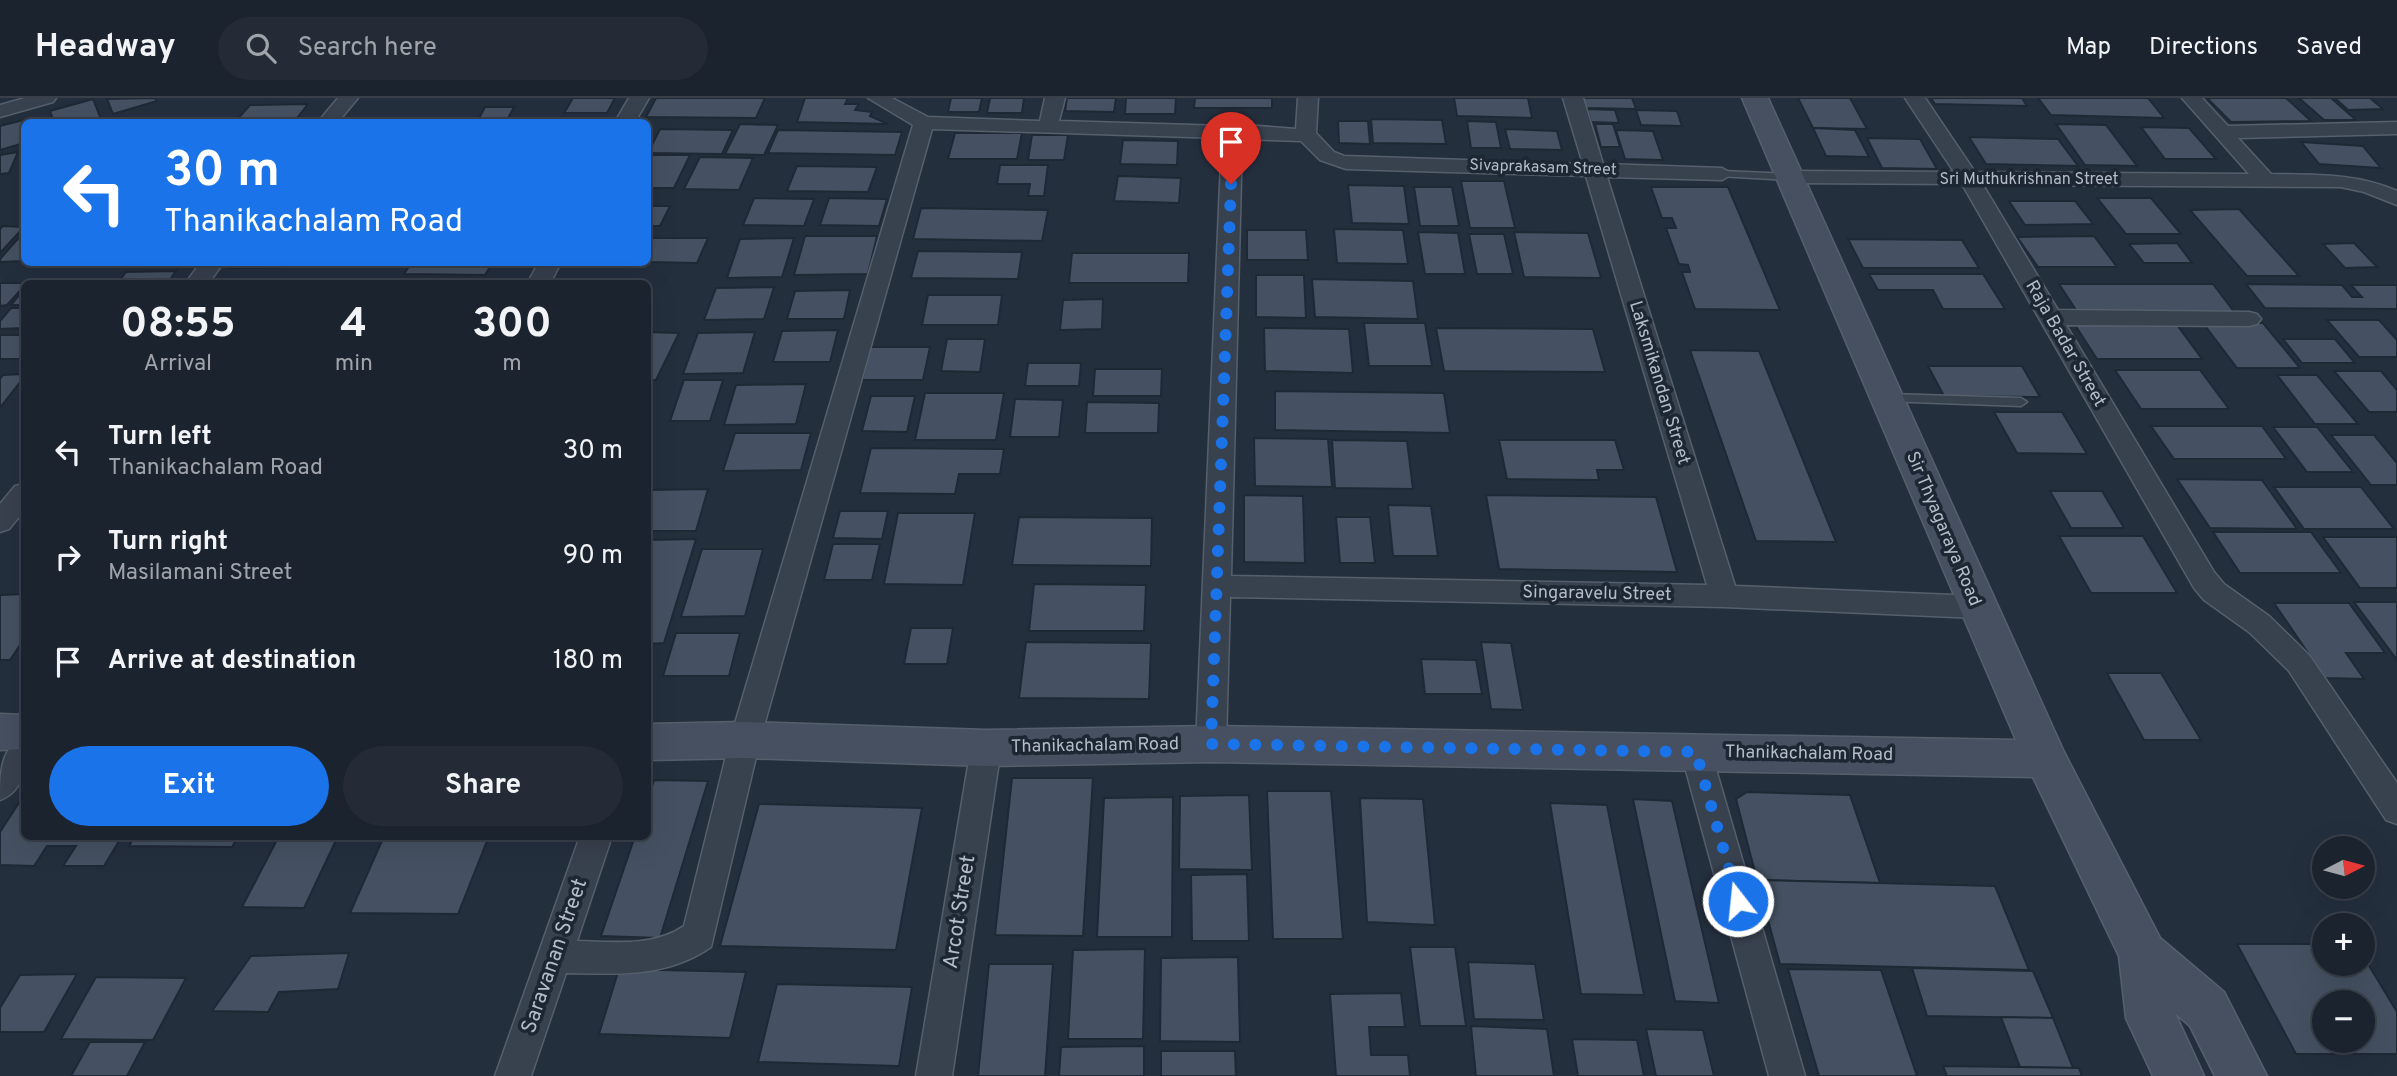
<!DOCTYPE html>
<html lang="en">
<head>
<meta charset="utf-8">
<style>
	body { margin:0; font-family:Overpass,sans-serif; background:#242b36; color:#f1f3f6; height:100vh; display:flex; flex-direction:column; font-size:26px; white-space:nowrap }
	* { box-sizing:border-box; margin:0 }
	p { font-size:23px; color:#a0a4aa }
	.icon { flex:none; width:38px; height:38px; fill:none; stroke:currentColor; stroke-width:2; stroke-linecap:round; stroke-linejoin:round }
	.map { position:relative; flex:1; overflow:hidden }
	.side { position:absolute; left:21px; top:182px; width:630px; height:560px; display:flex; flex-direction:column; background:#1b232e; border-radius:10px; box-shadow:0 7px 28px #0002,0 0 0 2px #39404a }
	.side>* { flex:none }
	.guide { position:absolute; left:21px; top:21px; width:630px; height:147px; border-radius:10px; box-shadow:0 7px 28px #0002,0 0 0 2px #39404a; background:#1a73e8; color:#fff; overflow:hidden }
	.needle { width:46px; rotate:84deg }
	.buttons { position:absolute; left:2312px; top:738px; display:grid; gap:14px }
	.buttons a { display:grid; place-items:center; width:63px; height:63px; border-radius:50%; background:#1b232e; box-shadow:0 7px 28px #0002,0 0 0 2px #39404a; font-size:35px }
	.pin { position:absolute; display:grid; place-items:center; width:60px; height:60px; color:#fff; margin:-72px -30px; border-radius:50% 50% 50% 0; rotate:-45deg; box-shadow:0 0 7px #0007 }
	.pin .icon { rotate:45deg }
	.me { position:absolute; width:77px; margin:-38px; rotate:344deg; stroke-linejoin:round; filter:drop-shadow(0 0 5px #0008) }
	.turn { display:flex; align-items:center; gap:24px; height:147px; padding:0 28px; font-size:32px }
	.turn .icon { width:91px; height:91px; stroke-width:2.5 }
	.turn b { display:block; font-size:49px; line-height:60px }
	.eta { display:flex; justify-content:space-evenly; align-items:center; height:119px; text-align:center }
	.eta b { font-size:42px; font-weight:700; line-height:49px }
	.primary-button { display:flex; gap:14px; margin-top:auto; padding:14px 28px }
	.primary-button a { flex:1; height:80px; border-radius:42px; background:#1a73e8; color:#fff; font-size:28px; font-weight:700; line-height:80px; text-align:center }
	.primary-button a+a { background:#242b36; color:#f1f3f6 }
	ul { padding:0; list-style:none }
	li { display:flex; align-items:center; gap:21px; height:105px; padding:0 28px }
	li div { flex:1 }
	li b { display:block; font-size:26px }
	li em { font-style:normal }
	header { display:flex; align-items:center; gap:42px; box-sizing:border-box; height:98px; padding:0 35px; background:#1b232e; border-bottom:2px solid #39404a }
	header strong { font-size:33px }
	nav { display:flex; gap:38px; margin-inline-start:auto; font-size:24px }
	.search { width:490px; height:63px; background:#242b36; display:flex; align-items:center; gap:18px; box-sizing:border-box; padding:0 24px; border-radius:38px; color:#a0a4aa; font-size:26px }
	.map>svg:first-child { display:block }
	.building { fill:#455162; stroke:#1f2835; stroke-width:2; fill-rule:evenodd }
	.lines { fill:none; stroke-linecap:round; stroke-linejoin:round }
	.lane-casing { stroke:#565f6c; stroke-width:3 }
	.street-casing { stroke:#565f6c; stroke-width:3 }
	.secondary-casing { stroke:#565f6c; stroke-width:3 }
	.lane { fill:#38414e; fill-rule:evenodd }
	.street { fill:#38414e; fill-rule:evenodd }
	.secondary { fill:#465061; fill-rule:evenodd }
	.route { stroke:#1a73e8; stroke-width:12; stroke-dasharray:0 21.6 }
	.labels { text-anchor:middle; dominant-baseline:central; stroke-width:7; stroke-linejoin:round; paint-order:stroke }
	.far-street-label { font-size:16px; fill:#b4bcc9; stroke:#1d2633 }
	.street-label { font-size:18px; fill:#b4bcc9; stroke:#1d2633 }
	.near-street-label { font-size:21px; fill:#b4bcc9; stroke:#1d2633 }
</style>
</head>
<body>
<header>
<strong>Headway</strong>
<div class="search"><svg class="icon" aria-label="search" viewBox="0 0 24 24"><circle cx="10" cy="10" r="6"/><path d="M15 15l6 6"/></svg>Search here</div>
<nav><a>Map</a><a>Directions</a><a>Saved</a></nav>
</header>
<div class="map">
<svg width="2397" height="978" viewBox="0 0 2397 978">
	<rect width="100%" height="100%" fill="#242f3e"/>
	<g class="building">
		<path d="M155 0 157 3 113 16 107 1Z"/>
		<path d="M573 0H615L607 15H564Z"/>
		<path d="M656 0H765L756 20 646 19Z"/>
		<path d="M805 0H848L845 6H859L855 12 872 14 870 18 888 26 797 24Z"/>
		<path d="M951 0H982L979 14H948Z"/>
		<path d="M990 0H1024L1022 15H987Z"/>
		<path d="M1067 0H1116L1114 14 1065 13Z"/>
		<path d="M1126 0H1176L1175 16H1125Z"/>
		<path d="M1195 0H1272V10H1194Z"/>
		<path d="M1454 0H1528L1532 20 1457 18Z"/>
		<path d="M1582 0H1632L1636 11 1585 10Z"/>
		<path d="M1798 0H1850L1867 31 1813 30Z"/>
		<path d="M1931 0H2022L2027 8 1935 6Z"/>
		<path d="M2038 0H2148L2164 20 2051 17Z"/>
		<path d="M2207 0H2286L2311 23 2231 24Z"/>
		<path d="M2299 0H2331L2356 22H2324Z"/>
		<path d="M2335 0H2370L2383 11 2348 12Z"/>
		<path d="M93 1 102 24H54L50 13Z"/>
		<path d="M308 6 294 24H235L250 7Z"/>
		<path d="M485 9H514L506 24H477Z"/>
		<path d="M1587 11 1615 12 1619 25 1591 24Z"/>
		<path d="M1636 12 1677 13 1682 28 1641 27Z"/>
		<path d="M31 20 32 24H24V45L0 52V28Z"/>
		<path d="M1371 21 1442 22 1446 46 1373 45Z"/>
		<path d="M1338 23H1368L1370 46 1339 45Z"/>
		<path d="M1467 23 1496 24 1501 50H1471Z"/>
		<path d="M740 26 778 27 764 57 725 56Z"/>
		<path d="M1595 26H1613L1620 49H1601Z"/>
		<path d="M2056 26 2106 27 2137 68 2085 67Z"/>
		<path d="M2141 29 2189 30 2216 61H2165Z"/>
		<path d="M1813 30 1855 32 1869 59 1826 58Z"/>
		<path d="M660 31 733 32 722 56 648 55Z"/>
		<path d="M1505 31 1557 33 1562 52 1510 51Z"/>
		<path d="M778 32 902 34 895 57 768 55Z"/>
		<path d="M1616 32 1653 33 1663 62 1625 61Z"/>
		<path d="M955 35H1022L1017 61H948Z"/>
		<path d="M1032 37H1068L1064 62H1028Z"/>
		<path d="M1969 39 2058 41 2078 68 1986 66Z"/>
		<path d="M1867 40 1920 41 1937 71 1882 70Z"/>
		<path d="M1123 42 1178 43 1177 67 1120 66Z"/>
		<path d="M2301 44 2363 48 2381 70 2319 66Z"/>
		<path d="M18 54 9 75 0 76V57Z"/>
		<path d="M648 57H690L674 90H648Z"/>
		<path d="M700 59 753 60 739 92 684 91Z"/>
		<path d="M1000 67H1048L1044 98H1028L1030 86H997Z"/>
		<path d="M797 68 877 69 868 94 787 93Z"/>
		<path d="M1118 78 1181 80 1179 105 1114 103Z"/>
		<path d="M1461 83H1504L1515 130H1470Z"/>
		<path d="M1348 87 1404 88 1409 126 1352 125Z"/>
		<path d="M1414 89H1452L1459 128H1420Z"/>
		<path d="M1651 89H1728L1780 212 1695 211 1682 174H1690L1688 167 1679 166 1666 130H1676L1672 120H1662Z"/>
		<path d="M754 100 814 101 804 128 743 127Z"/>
		<path d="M829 100 887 101 879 128 820 127Z"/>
		<path d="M2097 100H2151L2181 136H2126Z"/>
		<path d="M2009 103H2075L2093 126 2025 127Z"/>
		<path d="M648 108H670L660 128H648Z"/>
		<path d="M921 110 1048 112 1042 143 913 141Z"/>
		<path d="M2239 111 2299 178H2247L2190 112Z"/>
		<path d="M3 128 24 129 0 155V131Z"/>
		<path d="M1334 131 1403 132 1408 166 1337 165Z"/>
		<path d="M1247 132H1306L1308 162H1247Z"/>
		<path d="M24 134V163L0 164V161Z"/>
		<path d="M1418 134 1458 135 1465 176H1425Z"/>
		<path d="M1514 134 1588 135 1601 180 1524 179Z"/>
		<path d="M1469 136H1504L1513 176H1477Z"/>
		<path d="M805 138H877L868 176 794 177Z"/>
		<path d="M2094 138 2117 169H2038L2017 139Z"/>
		<path d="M648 140H708L697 165 648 164Z"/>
		<path d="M794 140 782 179 727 180 740 141Z"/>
		<path d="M1848 141 1962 142 1979 170H1863Z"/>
		<path d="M2177 145 2192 165H2144L2129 146Z"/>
		<path d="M2354 145 2377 169 2345 170 2323 146Z"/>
		<path d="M918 153 1022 154 1018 181 911 180Z"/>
		<path d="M1072 155H1189L1188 185H1069Z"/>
		<path d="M233 164H306L302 169 229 170Z"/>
		<path d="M412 164H493L485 177 404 176Z"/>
		<path d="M176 173 167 186H117L126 174Z"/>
		<path d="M1869 176H1983L2005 211H1943L1933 192H1878Z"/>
		<path d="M1256 177H1304L1306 220 1256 219Z"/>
		<path d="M1312 181 1413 183 1418 221 1315 219Z"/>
		<path d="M285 183 284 186H219L220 184Z"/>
		<path d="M0 185H27L7 207 0 208Z"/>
		<path d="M2059 186H2213L2235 215H2078Z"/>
		<path d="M2246 186 2342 187 2352 199H2362L2351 187H2397V211L2265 210Z"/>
		<path d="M774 189 764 221 704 222 716 190Z"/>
		<path d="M24 191V207H11Z"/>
		<path d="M850 192 844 221H787L795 193Z"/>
		<path d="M928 197H1002L998 227H922Z"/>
		<path d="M1103 201 1102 231 1060 232 1063 202Z"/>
		<path d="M11 210H24V230L0 231V223Z"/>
		<path d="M2327 222H2379L2397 242V259H2359Z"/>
		<path d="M1364 225H1425L1432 268H1369Z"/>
		<path d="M2203 225H2263L2300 270H2237Z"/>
		<path d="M2075 227H2177L2202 261H2097Z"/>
		<path d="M1264 230 1349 231 1353 275 1265 273Z"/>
		<path d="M1436 230 1593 231 1605 274 1444 273Z"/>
		<path d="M838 232 830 264H773L782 233Z"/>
		<path d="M648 234 679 235 656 282H648Z"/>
		<path d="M755 234 743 275 683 276 698 235Z"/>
		<rect x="0" y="237" width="24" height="24"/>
		<path d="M947 241H985L980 274 941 273Z"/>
		<path d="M2283 241H2335L2355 265H2302Z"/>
		<path d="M870 249H930L923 282H862Z"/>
		<path d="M1690 252 1759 253 1836 444 1756 443Z"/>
		<path d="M1028 265H1081L1079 288H1025Z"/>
		<path d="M1928 268H2022L2040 299 1944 298Z"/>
		<path d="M1095 271H1162L1161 298H1093Z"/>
		<path d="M2115 272H2200L2229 311H2141Z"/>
		<path d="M2334 273H2381L2397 292V314H2369Z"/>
		<path d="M24 276V279L0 310V281L3 277Z"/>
		<path d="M2277 277H2317L2358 326H2315Z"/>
		<path d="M684 282H723L710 323H670Z"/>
		<path d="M806 286 796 326 724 327 736 287Z"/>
		<path d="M1275 293 1444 295 1450 335 1275 332Z"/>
		<path d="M925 295H1004L996 342H915Z"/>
		<path d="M871 298H915L907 334 862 333Z"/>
		<path d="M1015 301 1063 302 1059 339H1010Z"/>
		<path d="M1087 304 1159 305 1158 335H1085Z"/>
		<path d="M1994 314H2062L2087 356 2017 355Z"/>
		<path d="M2151 328H2262L2286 361H2174Z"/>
		<path d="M2273 329H2317L2353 374H2307Z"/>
		<path d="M735 335H811L801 372 723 373Z"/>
		<path d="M2331 337H2374L2397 365V387H2371Z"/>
		<path d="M1254 340 1328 341 1332 389 1255 388Z"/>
		<path d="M1332 342 1407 343 1413 391 1335 390Z"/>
		<path d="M1499 342H1615L1624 372H1597L1599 382 1507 381Z"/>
		<path d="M871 350 1004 351 1000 376H959L955 396 860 395Z"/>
		<path d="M2177 381 2262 382 2297 431 2210 430Z"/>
		<path d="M2274 389H2361L2394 431H2304Z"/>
		<path d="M708 391 696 433H648V392Z"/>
		<path d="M2050 393H2102L2124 430H2071Z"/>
		<path d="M1244 397 1303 398 1305 465 1244 464Z"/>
		<path d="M1486 397 1656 399 1677 474 1499 471Z"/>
		<path d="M1388 407 1431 408 1438 458H1393Z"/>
		<path d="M840 413H888L882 441 833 440Z"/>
		<path d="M898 415H975L963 487 884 486Z"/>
		<path d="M1019 419 1152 420 1151 468 1012 467Z"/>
		<path d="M1336 419H1370L1375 465H1340Z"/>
		<path d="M2213 434H2311L2341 475H2240Z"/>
		<path d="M2059 438H2143L2177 495H2091Z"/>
		<path d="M2323 439H2397V490H2360Z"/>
		<path d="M696 441 664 545 648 546V442Z"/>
		<path d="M833 446H880L872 482H824Z"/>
		<path d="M702 451H763L745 518 681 519Z"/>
		<path d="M1034 486 1146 487 1144 533H1029Z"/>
		<path d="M24 496V541L10 562H0V497Z"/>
		<path d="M2354 504H2397V562Z"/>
		<path d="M2274 505H2349L2385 555H2346L2364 581 2325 580Z"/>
		<path d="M911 530H953L947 566H904Z"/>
		<path d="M676 535H740L729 578H663Z"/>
		<path d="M1026 544 1151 545 1149 601 1019 600Z"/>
		<path d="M1481 544 1511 545 1523 612 1491 611Z"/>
		<path d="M1421 561 1476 562 1482 596H1425Z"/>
		<path d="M2107 575H2161L2201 642H2144Z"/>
		<path d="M1012 680H1093L1083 838 995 837Z"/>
		<path d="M654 682 708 683 660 840 601 838 635 738H648V701Z"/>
		<path d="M1267 693H1331L1343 841H1273Z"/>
		<path d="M1747 694 1850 697 1880 785 1757 782 1736 701Z"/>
		<path d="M24 697V738H122L104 768H63L76 748H47L34 768 0 767V734Z"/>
		<path d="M1249 697 1252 772 1179 771 1180 698Z"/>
		<path d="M1173 699 1172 839H1097L1104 700Z"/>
		<path d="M1360 700 1423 701 1435 827 1367 824Z"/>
		<path d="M1633 701 1672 703 1719 905 1675 903Z"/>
		<path d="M1550 705 1607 707 1644 897 1581 896Z"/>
		<path d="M759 706 922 710 896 852 720 848Z"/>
		<path d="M135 738H238L232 749 129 748Z"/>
		<path d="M279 738H338L304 810 242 809Z"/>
		<path d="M384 738H489L458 816 350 815Z"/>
		<path d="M1247 776 1249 843H1192L1191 777Z"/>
		<path d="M1757 782 1995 788 2029 872 1780 866Z"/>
		<path d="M2237 846H2324V866H2362V856L2397 914V956H2296ZM2324 905H2362V943H2324Z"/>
		<path d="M1410 849H1455L1466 928H1420Z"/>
		<path d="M1145 851 1143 941H1068L1073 852Z"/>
		<path d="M349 855 338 891 279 894 268 914 212 913 251 858Z"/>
		<path d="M1238 859 1240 944 1160 943 1161 860Z"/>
		<path d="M1468 864 1535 866 1544 922 1474 921Z"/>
		<path d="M989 866H1053L1045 978H978Z"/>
		<path d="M1912 870 2033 873 2053 920 1927 918Z"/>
		<path d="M619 871 746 874 730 940 599 936Z"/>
		<path d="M1788 871 1881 872 1917 978H1819Z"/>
		<path d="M77 876 44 934H0V910L20 877Z"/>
		<path d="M96 879 186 880 153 942 61 941Z"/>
		<path d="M777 886 912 889 899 968 758 964Z"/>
		<path d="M1401 895 1405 929H1369L1371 957H1408L1410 978H1336L1330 896Z"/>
		<path d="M2001 919 2053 920 2073 970 2020 969Z"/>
		<path d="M1471 928 1547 931 1554 978H1476Z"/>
		<path d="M1646 931 1703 932 1714 978H1656Z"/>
		<path d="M1572 941 1637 942 1644 978H1578Z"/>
		<path d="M90 944H145L127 978H71Z"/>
		<path d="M1144 948V978H1059L1061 949Z"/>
		<path d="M1161 953H1235L1236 978H1161Z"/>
		<path d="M1943 968 2079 970 2082 978H1947Z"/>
	</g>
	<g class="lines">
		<defs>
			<g id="lane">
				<path d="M1722 73 1791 76 1796 79 1791 82 1718 78 1717 76Z"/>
				<path d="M1888 296 2021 300 2027 304 2021 308 1884 303 1882 300 1884 297Z"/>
			</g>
			<g id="street">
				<path d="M25 0H56L53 4 0 19V7Z"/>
				<path d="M338 0H358L338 24H318Z"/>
				<path d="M629 0H649L635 24H615Z"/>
				<path d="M868 0H892L928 19 1040 23 1045 0H1065L1059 23 1225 28 1232 26 1296 31 1298 0H1318L1316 35 1334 54 1344 58 1583 66 1563 0H1583L1603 66 1722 70 1732 76 1722 82 1607 79 1735 488 1977 498 1987 501 1991 509 1987 517 1977 520 1724 509 1230 499 1226 646 1222 655 1211 659 1200 655 1196 646 1222 40 932 31 760 642 711 849C666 880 618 876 566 875L531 978H495L580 738H612L577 843C612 844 654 849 684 828L730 642 913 27ZM1242 41 1301 43 1320 62 1346 71 1586 78 1707 487 1231 478Z"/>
				<path d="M1905 0H1925L1975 74 2249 76 2182 0H2202L2228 28 2397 24V36L2238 40 2271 76C2315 77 2356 75 2397 93V107L2364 94 2341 89 1983 87 2058 212 2249 214 2257 216 2261 221 2257 226 2249 228 2066 227 2214 474 2224 486 2269 518 2309 557 2397 685V726L2386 722 2289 573 2249 534 2204 502 2194 490 1962 86 1791 85 1781 79 1791 73 1954 74Z"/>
				<path d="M201 164H224L208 186H185Z"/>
				<path d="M539 164H561L550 186H527Z"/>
				<path d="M24 386V413L9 431 0 434V406L15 388Z"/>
				<path d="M986 637 997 641 1001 650 952 978H916L971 650 975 641Z"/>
				<path d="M24 639C26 663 27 692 0 702 0 677 0 649 24 639Z"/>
				<path d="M1696 641 1707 645 1711 654 1805 978H1769L1681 654 1685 645Z"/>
			</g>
			<g id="secondary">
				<path d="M1742 0H1768L2064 654 2160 840 2224 894 2267 978H2215L2190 928 2175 915 2204 978H2153L2126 920 2119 858 2033 679 1211 664 986 668 745 660 648 662V626L745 624 986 632 1211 628 2016 642Z"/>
				<path d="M0 616 24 617V651L0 652Z"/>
			</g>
		</defs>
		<use href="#lane" class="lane-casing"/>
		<use href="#street" class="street-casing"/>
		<use href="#secondary" class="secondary-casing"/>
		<use href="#lane" class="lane"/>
		<use href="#street" class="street"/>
		<use href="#secondary" class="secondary"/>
	</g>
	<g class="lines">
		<path class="route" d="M1231 86 1211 646 1696 654 1738 803"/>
	</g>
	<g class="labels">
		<g class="far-street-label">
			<text transform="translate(1543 70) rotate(2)">Sivaprakasam Street</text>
			<text x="2029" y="82">Sri Muthukrishnan Street</text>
		</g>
		<g class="street-label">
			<text transform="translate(2065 246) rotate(60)">Raja Badar Street</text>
			<text transform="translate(1659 285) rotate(73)">Laksmikandan Street</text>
			<text transform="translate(1943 431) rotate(67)">Sir Thyagaraya Road</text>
			<text transform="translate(1597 496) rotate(1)">Singaravelu Street</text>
			<text transform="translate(1095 648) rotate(-1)">Thanikachalam Road</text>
			<text transform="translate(1809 656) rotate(1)">Thanikachalam Road</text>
		</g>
		<g class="near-street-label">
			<text transform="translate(960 814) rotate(-81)">Arcot Street</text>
			<text transform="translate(555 858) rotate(-71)">Saravanan Street</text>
		</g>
	</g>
</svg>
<div class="buttons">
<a><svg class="needle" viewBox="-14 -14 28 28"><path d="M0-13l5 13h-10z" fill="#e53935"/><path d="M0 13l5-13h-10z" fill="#a0a4aa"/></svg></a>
<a>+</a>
<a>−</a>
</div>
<div class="pin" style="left:1231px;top:86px;background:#d93025"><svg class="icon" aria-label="arrive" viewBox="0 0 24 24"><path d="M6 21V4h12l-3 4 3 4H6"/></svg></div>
<svg class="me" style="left:1738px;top:803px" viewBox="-20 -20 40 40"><circle r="17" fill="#1a73e8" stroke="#fff" stroke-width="3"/><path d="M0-11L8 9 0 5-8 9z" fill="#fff"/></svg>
<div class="guide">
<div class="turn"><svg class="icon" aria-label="left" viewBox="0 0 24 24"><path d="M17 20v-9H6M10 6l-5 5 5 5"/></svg><div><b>30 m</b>Thanikachalam Road</div></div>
</div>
<section class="side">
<div class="eta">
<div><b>08:55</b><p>Arrival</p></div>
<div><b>4</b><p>min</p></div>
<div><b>300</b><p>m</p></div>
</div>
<ul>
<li><svg class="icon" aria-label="left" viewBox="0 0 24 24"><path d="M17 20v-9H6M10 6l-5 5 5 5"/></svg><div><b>Turn left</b><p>Thanikachalam Road</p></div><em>30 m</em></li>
<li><svg class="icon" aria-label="right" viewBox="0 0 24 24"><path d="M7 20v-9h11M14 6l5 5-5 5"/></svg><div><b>Turn right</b><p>Masilamani Street</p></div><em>90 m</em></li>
<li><svg class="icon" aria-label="arrive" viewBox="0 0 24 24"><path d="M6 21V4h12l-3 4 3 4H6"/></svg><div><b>Arrive at destination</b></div><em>180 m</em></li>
</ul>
<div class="primary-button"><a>Exit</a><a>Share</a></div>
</section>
</div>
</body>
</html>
